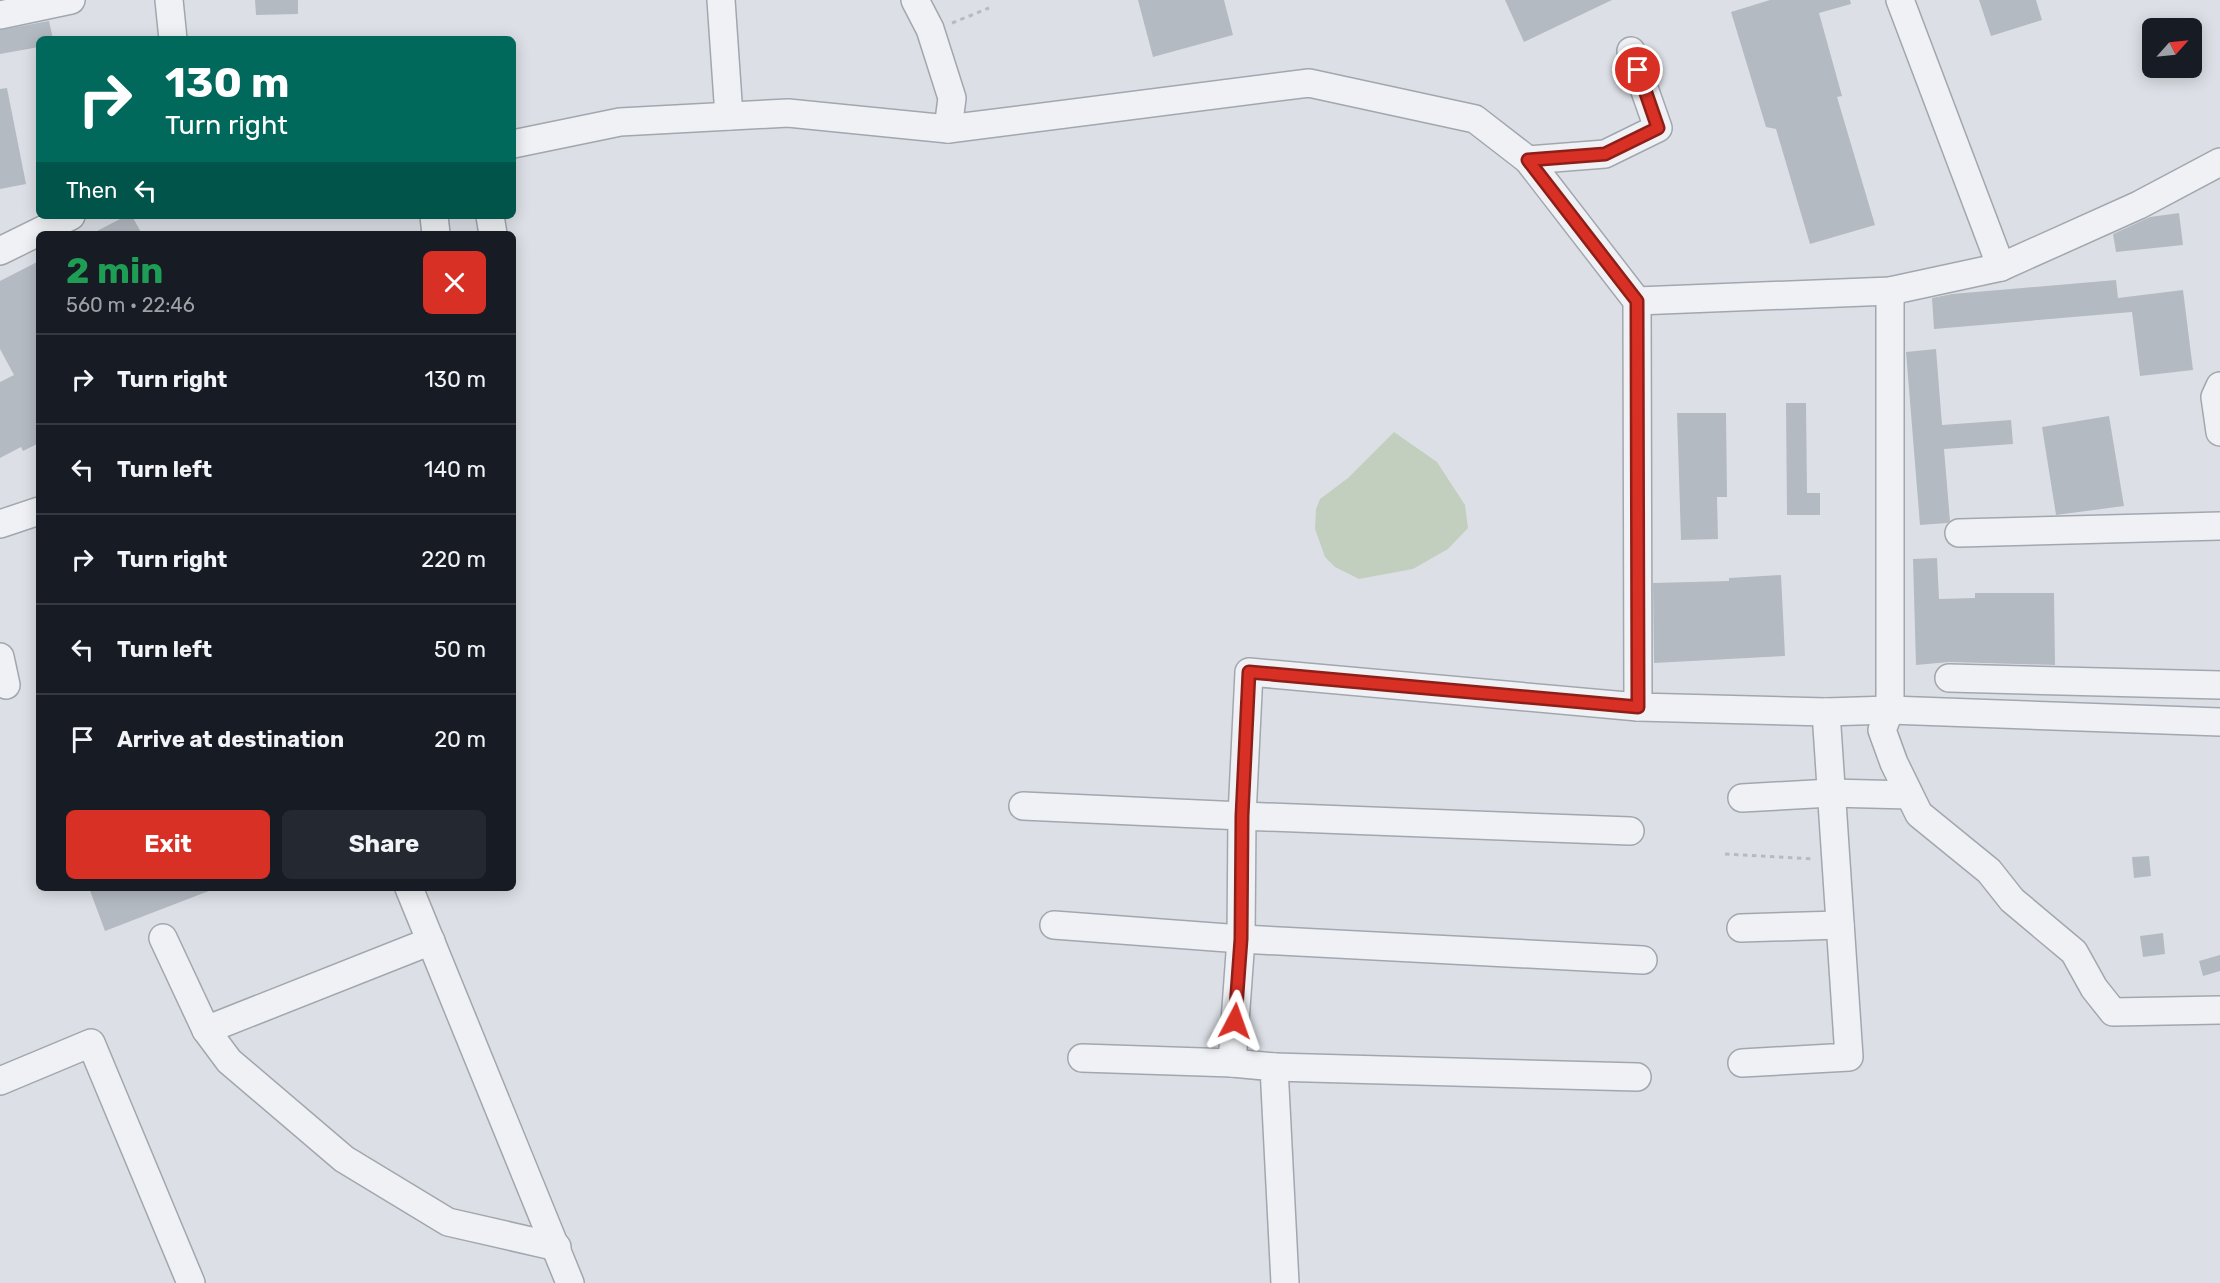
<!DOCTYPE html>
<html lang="en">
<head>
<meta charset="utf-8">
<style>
	body { margin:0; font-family:Rubik,sans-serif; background:#242831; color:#f1f3f6; height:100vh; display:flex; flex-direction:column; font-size:22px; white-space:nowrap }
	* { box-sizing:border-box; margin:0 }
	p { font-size:20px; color:#9ea1a6 }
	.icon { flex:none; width:33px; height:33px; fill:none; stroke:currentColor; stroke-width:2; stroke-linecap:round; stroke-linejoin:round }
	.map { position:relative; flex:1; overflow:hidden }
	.sheet { position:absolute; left:36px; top:231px; width:480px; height:660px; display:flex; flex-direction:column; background:#171b24; border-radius:9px; box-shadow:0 3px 15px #0003 }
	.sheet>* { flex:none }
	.banner { position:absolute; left:36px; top:36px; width:480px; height:183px; border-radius:9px; box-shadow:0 3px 15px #0003; background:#00695c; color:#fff; overflow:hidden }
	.needle { width:39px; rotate:63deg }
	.controls { position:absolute; left:2142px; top:18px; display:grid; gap:12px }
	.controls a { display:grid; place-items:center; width:60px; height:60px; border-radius:9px; background:#171b24; box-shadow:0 3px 15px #0003; font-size:30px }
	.pin { position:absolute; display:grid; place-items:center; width:51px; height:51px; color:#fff; margin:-26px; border:3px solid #fff; border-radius:50%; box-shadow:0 2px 6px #0007 }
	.me { position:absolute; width:66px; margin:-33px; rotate:4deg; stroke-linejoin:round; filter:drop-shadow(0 0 4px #0008) }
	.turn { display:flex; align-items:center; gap:21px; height:126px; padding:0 30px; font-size:27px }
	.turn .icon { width:78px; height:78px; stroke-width:2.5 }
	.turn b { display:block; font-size:42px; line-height:51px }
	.then { display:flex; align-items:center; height:57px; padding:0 30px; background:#0003; gap:12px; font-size:22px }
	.round { display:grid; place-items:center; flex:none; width:63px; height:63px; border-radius:9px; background:#242831 }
	.overview { display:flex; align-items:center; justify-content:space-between; height:102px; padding:0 30px }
	h1 { font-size:36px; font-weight:700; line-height:45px; color:#1e9e55 }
	.action { display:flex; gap:12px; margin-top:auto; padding:12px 30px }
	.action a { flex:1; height:69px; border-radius:9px; background:#d93025; color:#fff; font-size:24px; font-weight:700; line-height:69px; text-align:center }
	.action a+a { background:#242831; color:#f1f3f6 }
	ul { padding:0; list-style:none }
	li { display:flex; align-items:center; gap:18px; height:90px; padding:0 30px; border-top:2px solid #363941 }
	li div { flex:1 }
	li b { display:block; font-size:22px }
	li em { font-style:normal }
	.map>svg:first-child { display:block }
	.green { fill:#c3cfbe }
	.building { fill:#b4bac2 }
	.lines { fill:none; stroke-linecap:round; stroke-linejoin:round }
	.minor-casing { stroke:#a2a7af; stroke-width:30 }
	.path { stroke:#b7bbc0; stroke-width:3; stroke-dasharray:4.5 4.5; stroke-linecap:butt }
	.minor { stroke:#eff1f4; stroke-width:27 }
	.route-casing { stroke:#8d1f18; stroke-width:15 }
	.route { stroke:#d93025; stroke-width:10 }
</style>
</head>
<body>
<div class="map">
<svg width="2220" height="1283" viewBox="0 0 2220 1283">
	<rect width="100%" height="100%" fill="#dce0e6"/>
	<path class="green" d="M1394 432 1437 462 1465 505 1468 528 1448 549 1413 569 1359 579 1335 567 1325 557 1315 529 1316 509 1320 499 1348 478Z"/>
	<g class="building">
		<path d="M255 0H298V14L256 15Z"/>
		<path d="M1138 0H1224L1233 35 1153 57Z"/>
		<path d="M1505 0H1612L1524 42Z"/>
		<path d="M1770 0H1850L1851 4 1819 13 1842 96 1837 97 1875 225 1810 244 1776 129 1766 127 1731 12Z"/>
		<path d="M1979 0H2036L2042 20 1991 36Z"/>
		<path d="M49 21 53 39H39V47L0 54V30Z"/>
		<path d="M7 88 26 184 0 189V89Z"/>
		<path d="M2179 213 2183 245 2116 252 2113 234 2150 217Z"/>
		<path d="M126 216H132L142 234H91Z"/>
		<path d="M39 261V443L23 451 21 447 0 458V382L14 375 0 349V281Z"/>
		<path d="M2116 280 2118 298 2183 290 2193 370 2140 376 2132 312 1934 329 1932 298 1952 294Z"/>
		<path d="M1936 349 1942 425 2011 420 2013 444 1944 449 1950 521 1947 523 1920 525 1906 352Z"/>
		<path d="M1786 403H1806L1807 493H1820V515H1787Z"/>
		<path d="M1677 413H1726L1727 497H1717L1718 539 1681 540Z"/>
		<path d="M2109 416 2124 506 2056 515 2042 427Z"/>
		<path d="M1937 558 1939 599 1975 598V593H2054L2055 665 1949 662 1916 665 1913 559Z"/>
		<path d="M1781 575 1785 656 1654 663 1653 583 1729 581V578Z"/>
		<path d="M2149 856 2151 876 2134 878 2132 857Z"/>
		<path d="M89 888H214V889L105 931Z"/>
		<path d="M2163 933 2165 954 2143 957 2140 936Z"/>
		<path d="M2220 955V971L2203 976 2199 961Z"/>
	</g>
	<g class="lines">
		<defs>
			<g id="minor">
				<path d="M169 0 173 39"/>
				<path d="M721 0 729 116"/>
				<path d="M915 0 930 29 952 98 948 129"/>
				<path d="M1900 0 2001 267"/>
				<path d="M0 15 71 0"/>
				<path d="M513 144 620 122 788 113 948 129 1309 83 1475 119 1528 160 1637 301 1638 707 1826 712 1890 710 2220 722"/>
				<path d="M1528 160 1605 154 1658 128 1631 51"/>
				<path d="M434 216 436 234"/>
				<path d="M490 216 493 234"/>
				<path d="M0 251 71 216"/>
				<path d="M1890 291V710L1882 730 1894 763 1919 814 1989 871 2012 900 2074 952 2094 988 2113 1012 2220 1010"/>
				<path d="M1637 301 1890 291 2001 267 2139 205 2220 162"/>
				<path d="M2220 386 2215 397 2220 432"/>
				<path d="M0 524 39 511"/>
				<path d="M1959 533 2220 526"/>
				<path d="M0 657 6 685"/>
				<path d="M1949 678 2220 685"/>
				<path d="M1742 798 1831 793 1909 795"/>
				<path d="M1023 806 1242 816 1249 672 1638 707"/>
				<path d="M409 888 570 1283"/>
				<path d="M1054 925 1241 939 1643 960"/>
				<path d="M1741 928 1840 925"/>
				<path d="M163 938 206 1030 229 1061 344 1159 448 1222 557 1247"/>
				<path d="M206 1030 431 941"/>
				<path d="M1082 1058 1232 1063 1274 1067 1285 1283"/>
				<path d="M1232 1063 1241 939 1242 816 1630 831"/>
				<path d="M1742 1063 1849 1057 1826 712"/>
				<path d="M1274 1067 1637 1077"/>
				<path d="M0 1081 91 1043 191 1283"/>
			</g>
		</defs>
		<use href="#minor" class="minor-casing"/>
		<g class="path">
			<path d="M952 23 989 8"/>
			<path d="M1725 854 1813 859"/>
		</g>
		<use href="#minor" class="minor"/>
	</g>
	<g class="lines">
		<defs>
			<path id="route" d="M1235 1021 1241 939 1242 816 1249 672 1638 707 1637 301 1528 160 1605 154 1658 128 1638 70"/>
		</defs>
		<use href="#route" class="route-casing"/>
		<use href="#route" class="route"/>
	</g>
</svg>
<div class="controls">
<a><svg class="needle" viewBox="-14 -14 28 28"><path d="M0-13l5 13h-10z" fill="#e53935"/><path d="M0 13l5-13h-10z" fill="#9ea1a6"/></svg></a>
</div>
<div class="pin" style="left:1638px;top:70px;background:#d93025"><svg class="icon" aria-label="arrive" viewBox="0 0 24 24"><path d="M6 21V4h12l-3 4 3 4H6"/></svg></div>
<svg class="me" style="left:1235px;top:1021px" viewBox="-20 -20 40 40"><path d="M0-17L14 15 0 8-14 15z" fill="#d93025" stroke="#fff" stroke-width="4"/></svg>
<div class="banner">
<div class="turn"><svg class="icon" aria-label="right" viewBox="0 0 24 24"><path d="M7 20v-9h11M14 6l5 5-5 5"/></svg><div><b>130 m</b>Turn right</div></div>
<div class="then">Then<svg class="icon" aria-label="left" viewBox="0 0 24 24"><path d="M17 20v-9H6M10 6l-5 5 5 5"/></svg></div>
</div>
<section class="sheet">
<div class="overview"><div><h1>2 min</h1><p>560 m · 22:46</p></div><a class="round" style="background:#d93025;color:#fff"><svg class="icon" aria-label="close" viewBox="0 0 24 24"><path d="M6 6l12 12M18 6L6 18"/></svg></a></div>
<ul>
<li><svg class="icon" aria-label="right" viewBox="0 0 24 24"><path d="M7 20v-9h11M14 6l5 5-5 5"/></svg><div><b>Turn right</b></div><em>130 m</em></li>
<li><svg class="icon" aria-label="left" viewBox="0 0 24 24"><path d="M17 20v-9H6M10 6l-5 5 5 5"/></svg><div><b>Turn left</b></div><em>140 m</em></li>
<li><svg class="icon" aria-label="right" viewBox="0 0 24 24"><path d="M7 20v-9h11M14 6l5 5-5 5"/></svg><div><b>Turn right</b></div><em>220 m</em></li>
<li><svg class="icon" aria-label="left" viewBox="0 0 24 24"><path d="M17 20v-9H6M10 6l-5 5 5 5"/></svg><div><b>Turn left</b></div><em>50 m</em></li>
<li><svg class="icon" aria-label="arrive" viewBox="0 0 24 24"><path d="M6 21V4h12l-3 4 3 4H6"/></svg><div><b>Arrive at destination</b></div><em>20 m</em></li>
</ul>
<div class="action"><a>Exit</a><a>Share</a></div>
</section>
</div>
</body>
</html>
